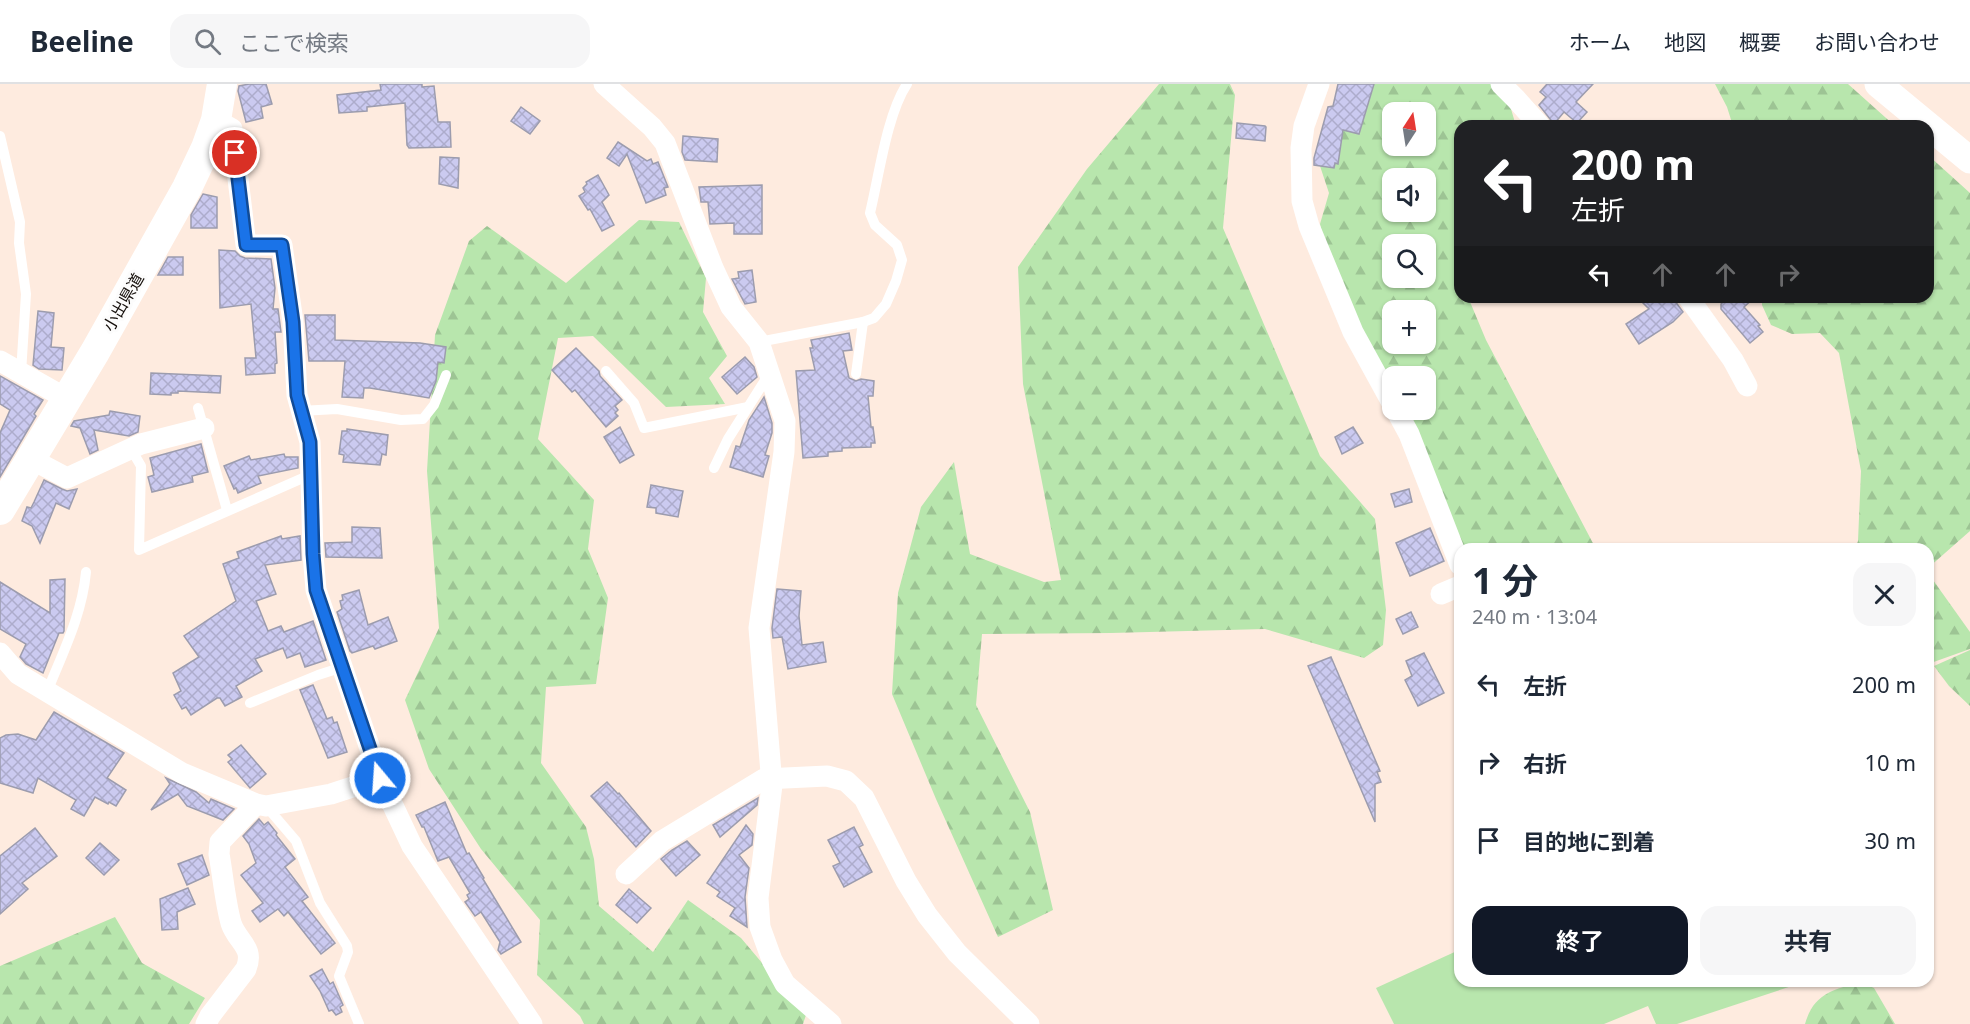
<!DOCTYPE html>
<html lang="ja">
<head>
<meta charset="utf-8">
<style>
	body { margin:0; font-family:"Noto Sans","Noto Sans JP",sans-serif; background:#f6f6f7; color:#1f2937; height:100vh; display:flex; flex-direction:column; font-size:22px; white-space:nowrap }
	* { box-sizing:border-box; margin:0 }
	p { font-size:20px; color:#747a83 }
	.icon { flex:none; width:33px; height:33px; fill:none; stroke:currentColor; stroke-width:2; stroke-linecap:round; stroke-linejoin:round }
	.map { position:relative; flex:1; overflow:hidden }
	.details { position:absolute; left:1454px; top:459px; width:480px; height:444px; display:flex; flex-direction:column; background:#fff; border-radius:18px; box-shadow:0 2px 4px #0004 }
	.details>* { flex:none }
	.banner { position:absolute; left:1454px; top:36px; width:480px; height:183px; border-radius:18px; box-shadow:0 2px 4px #0004; background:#202124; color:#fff; overflow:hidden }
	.needle { width:39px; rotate:12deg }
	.tools { position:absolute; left:1382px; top:18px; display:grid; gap:12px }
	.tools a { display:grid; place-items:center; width:54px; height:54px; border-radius:12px; background:#fff; box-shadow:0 2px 4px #0004; font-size:30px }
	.pin { position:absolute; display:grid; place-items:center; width:51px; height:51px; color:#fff; margin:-26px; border:3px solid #fff; border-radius:50%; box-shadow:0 2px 6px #0007 }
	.me { position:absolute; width:66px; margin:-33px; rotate:342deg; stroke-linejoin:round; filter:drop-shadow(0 0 4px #0008) }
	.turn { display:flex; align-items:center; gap:21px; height:126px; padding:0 18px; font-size:27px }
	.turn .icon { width:78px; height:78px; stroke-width:2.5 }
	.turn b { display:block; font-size:42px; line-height:51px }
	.lanes { display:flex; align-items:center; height:57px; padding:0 18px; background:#0003; justify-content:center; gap:30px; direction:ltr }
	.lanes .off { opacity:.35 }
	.round { display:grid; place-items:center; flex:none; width:63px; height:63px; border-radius:18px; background:#f6f6f7 }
	.summary { display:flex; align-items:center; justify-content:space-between; height:102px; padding:0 18px }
	h1 { font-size:36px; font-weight:700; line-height:45px }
	.button { display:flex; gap:12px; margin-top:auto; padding:12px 18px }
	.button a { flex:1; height:69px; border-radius:18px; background:#111827; color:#fff; font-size:24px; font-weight:700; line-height:69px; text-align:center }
	.button a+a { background:#f6f6f7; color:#1f2937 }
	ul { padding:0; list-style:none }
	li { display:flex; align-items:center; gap:18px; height:78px; padding:0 18px }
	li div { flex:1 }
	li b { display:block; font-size:22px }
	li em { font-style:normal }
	header { display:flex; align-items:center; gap:36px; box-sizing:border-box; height:84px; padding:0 30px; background:#fff; border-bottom:2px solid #e0e1e3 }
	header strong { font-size:28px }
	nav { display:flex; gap:33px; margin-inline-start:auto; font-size:21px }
	.search { width:420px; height:54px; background:#f6f6f7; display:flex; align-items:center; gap:15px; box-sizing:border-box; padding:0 21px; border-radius:18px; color:#747a83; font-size:22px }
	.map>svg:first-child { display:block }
	.forest { fill:url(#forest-firs); fill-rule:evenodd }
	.pitch { fill:#b8e6ad }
	.building { fill:url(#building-cross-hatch); stroke:#9c9cae; stroke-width:1.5 }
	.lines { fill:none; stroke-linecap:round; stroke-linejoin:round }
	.service { stroke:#fff; stroke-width:10 }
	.minor { stroke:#fff; stroke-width:21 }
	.tertiary { stroke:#fff; stroke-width:27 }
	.secondary { stroke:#fff; stroke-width:30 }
	.route-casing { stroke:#114b97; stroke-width:15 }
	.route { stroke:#1a73e8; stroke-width:10 }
	.labels { text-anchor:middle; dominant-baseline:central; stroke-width:6; stroke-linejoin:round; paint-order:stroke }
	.street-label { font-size:16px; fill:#130d09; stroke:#fcfcfc }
</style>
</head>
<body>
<header>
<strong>Beeline</strong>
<div class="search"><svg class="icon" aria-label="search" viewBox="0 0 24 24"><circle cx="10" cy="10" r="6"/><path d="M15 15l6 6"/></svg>ここで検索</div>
<nav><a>ホーム</a><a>地図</a><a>概要</a><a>お問い合わせ</a></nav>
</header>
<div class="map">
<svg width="1970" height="940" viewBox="0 0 1970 940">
	<defs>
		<pattern id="forest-firs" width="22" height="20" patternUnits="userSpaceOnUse" patternTransform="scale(1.5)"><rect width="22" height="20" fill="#b8e6ad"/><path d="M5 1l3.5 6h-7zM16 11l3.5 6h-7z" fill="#9dc494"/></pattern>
		<pattern id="building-cross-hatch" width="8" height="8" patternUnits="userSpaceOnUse" patternTransform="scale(1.5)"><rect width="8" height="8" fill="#cbcaf0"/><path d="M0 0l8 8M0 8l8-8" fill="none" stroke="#adaccc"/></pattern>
	</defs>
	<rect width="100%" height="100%" fill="#feebdf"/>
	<g class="forest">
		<path d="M1159 0H1230L1235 11 1223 144 1320 372 1375 435 1386 526 1383 561 1364 574 1265 545 1111 549 982 550 976 621 1030 728 1053 826 998 853 936 715 892 610 898 509 921 423 954 378 970 470 1044 498 1061 496 1023 300 1018 183 1087 85Z"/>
		<path d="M1345 0H1493L1509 18 1516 42H1460V162L1456 173 1459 190 1460 213H1468L1486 256 1596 465H1465L1398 326H1425V292H1392V314L1332 191 1320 140 1329 109 1319 79ZM1392 28H1425V62H1392ZM1392 94H1425V128H1392ZM1392 160H1425V194H1392ZM1392 226H1425V260H1392Z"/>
		<path d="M1715 0H1848L1895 42H1733L1727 23Z"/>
		<path d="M1928 71 1970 109V447L1928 484V465H1855L1858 457 1861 387 1839 269 1820 249 1792 250 1771 241 1762 221V213H1928Z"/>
		<path d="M639 136 679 138 706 194 703 228 727 272 709 294 725 320 666 323 593 252 558 254 538 355 594 416 588 465 608 514 596 600 546 603 541 679 586 743 594 775 599 822 653 868 688 816 741 854 806 931 803 940H584L580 932 537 891 540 836 481 765 429 685 405 616 439 544 427 387 435 251 469 157 487 142 566 199Z"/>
		<path d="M1928 489 1970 548V565L1928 580Z"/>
		<path d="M1970 566V622L1949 602 1934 582Z"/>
		<path d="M115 833 142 879 205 914 189 940H0V882Z"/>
		<path d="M1860 898 1874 904 1895 940H1805C1814 909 1833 906 1860 898Z"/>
	</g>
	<path class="pitch" d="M1459 866 1460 897H1807L1677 940H1656L1648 922 1604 940H1394L1376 904Z"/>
	<g class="building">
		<path d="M249 0H266L272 20 261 23 263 34 246 38 238 7 239 2Z"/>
		<path d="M380 0H422V3L434 2 438 38H450L451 63 409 64 407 61 405 19 367 23V27L339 29 337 11 381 6Z"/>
		<path d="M1338 0H1374L1359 50 1343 46 1338 80 1335 79 1334 84 1314 81V74L1328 23 1333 22Z"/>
		<path d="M1547 0H1593L1576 18 1587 28 1577 39 1564 28 1554 40 1539 21 1546 13 1540 8Z"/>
		<path d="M521 23 540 37 530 50 511 37Z"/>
		<path d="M1237 39 1265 42 1266 43 1265 57 1236 54Z"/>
		<path d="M683 52 718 55 717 78 685 76 682 68Z"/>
		<path d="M618 58 647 77 651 75 653 80 658 78 668 103 664 104 666 111 646 119 627 70 619 82 607 74Z"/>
		<path d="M440 73 459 74 458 104 439 100Z"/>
		<path d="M598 91 609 111 602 118 614 141 602 147 590 125 588 126 579 112 585 108 583 104 587 100 586 98Z"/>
		<path d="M762 101V150H734V139L710 140 708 118H701L699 103Z"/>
		<path d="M203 110 217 113V144H191V131Z"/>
		<path d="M219 166 235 167 240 172 245 174 271 175 275 204 273 225H278L281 248H275L277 279 275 280V289L246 291 245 274H256L251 220 220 224Z"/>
		<path d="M168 173H183V191H158Z"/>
		<path d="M752 186 756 218 745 220 732 195 739 194 738 188Z"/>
		<path d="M1637 213H1672L1683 228 1673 238 1639 260 1626 240 1649 225Z"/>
		<path d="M1728 213H1755L1744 223 1760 241 1758 242 1763 248 1750 259 1721 225V220Z"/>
		<path d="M38 227 54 229 51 263 64 264 62 286 39 285 33 281Z"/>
		<path d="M305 231H335V256L420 259 446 263 444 279 438 278 436 297 429 314 370 304H364L363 314 342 313 345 277H309Z"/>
		<path d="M849 249 852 266 843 267 849 294 856 297 861 295 874 297 873 312H868L871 343H873L875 359H871V363L842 364V367L828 368V372L803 374 796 287 815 286 810 264H813L811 256Z"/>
		<path d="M576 264 599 287 600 292 622 316 615 322 618 326 615 329 618 332 606 343 575 306 572 308 552 286Z"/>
		<path d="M745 273 754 283 757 293 737 310 722 293Z"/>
		<path d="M151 289 221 292 220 309 178 307V309H171V311L150 310Z"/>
		<path d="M0 292 43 316 34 330 36 332 0 393V349L10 326 0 320Z"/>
		<path d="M764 313 772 339V349L765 371 769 372 763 393 730 383 736 362 740 363 749 336Z"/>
		<path d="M110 327 140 332 138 348 129 352 94 346 98 366 90 370 80 344 71 342 74 337 109 331Z"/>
		<path d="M620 343 634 371 620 379 604 353Z"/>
		<path d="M1353 343 1363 359 1342 370 1335 353Z"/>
		<path d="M347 345 388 351 386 371 382 370 380 381 343 378 344 371 339 370 342 347H347Z"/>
		<path d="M201 360 208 388 192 392 193 398 152 408 148 393 154 391 150 374Z"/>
		<path d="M284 370 285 373H298V384L258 392 261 399 238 409 236 404 234 405 224 382 249 372 251 376Z"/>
		<path d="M44 396 62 405 67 407 77 405 69 425 56 419 40 459 32 442 22 437 27 423 31 424 34 418Z"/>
		<path d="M651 401 683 407 678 433 656 429V424L647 423Z"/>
		<path d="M1409 405 1412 418 1395 423 1391 410Z"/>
		<path d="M352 443 380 444 382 474 326 473 325 459 352 458Z"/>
		<path d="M1430 444 1444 477 1410 492 1396 459Z"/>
		<path d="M281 452 282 455 300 452 301 476 265 481 276 510 256 517 268 547 281 542 284 548 313 537 326 576 305 583 300 569 287 574 283 564 255 575 262 587 236 602 242 613 225 622 220 614H217L191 631 186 623 182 625 174 611 181 607 173 589 199 573 184 552 236 517 223 480 239 474 237 468Z"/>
		<path d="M65 495 64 547 63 549H59L43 589 26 580 20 573 26 560 0 545V498L50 529V496Z"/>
		<path d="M777 505 801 507 799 532 802 561 823 558 826 578 788 585 782 553 773 554 772 544Z"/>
		<path d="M359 506 368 541 388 533 397 557 375 565 373 562 352 569 350 567 337 528 342 525 340 517 343 516 342 511Z"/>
		<path d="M1411 528 1418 543 1403 550 1396 535Z"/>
		<path d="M1424 569 1444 609 1418 622 1405 596 1412 592 1406 577Z"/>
		<path d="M1331 573 1380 687 1377 688 1381 698 1375 700V738L1308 582Z"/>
		<path d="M313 601 327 635 332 633 334 639 337 638 347 668 328 674 300 606Z"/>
		<path d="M54 628 124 669 107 694 126 706 116 722 109 718 108 720 95 713 84 732 71 725 76 716 38 694 33 709 0 699V654L6 651 18 650 36 656Z"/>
		<path d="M241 661 266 690 250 704 228 678 232 675 228 671Z"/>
		<path d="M166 694 196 708 209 719 211 715 234 725 223 736 187 722 178 710 151 726 170 700Z"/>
		<path d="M607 698 618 710 619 709 651 747 636 763 591 712Z"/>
		<path d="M758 714 757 721 720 753 713 741Z"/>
		<path d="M445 718 467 770 469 769 484 794 483 795 521 858 501 870 498 866 500 858 481 828 475 832 465 818 469 815 467 811 470 809 449 773 438 777 424 743H422L416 731Z"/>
		<path d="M259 735 264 741 268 738 277 749 276 751 295 775 285 783 308 813 302 817 335 859 321 870 288 828 284 832 278 825 260 838 252 827 263 819 241 791 256 779 249 760 243 752Z"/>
		<path d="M746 741 753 750 752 761 739 771 749 784 745 813 747 843 730 832 735 824 717 812 720 808 707 799Z"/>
		<path d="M854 743 863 761 859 763 872 788 844 803 833 782 840 779 828 756Z"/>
		<path d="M35 744 57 772 22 799 28 805 0 830V772Z"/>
		<path d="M687 757 700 771 676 792 661 775 672 766Z"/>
		<path d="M100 759 119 776 104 791 86 774Z"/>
		<path d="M202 771 209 791 187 801 178 780Z"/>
		<path d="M188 804 195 820 177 828 178 845 162 846 160 815Z"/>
		<path d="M629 805 651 824 637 839 616 821Z"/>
		<path d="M322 885 330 900 333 898 343 921 340 923 342 928 336 931 332 926 329 927 320 907 310 892Z"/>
	</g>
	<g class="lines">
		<g class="service">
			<path d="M0 52 20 138 19 159 26 210 21 289"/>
			<path d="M759 258 863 238 874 234 886 220 896 197 902 176 897 161 875 141 870 129C879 92 887 30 907 0"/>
			<path d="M606 287 634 319 644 344 748 323"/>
			<path d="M856 290 863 238"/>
			<path d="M198 324 227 426"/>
			<path d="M300 327 337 325 401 336 423 335 434 321 446 291"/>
			<path d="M131 365 141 382 139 466 312 390"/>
			<path d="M714 384 728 355 769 290"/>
			<path d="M47 608C63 568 82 531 86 488"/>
			<path d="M250 619 318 591 343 583"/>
			<path d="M266 722 296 757 320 819 347 862 348 868 339 892 359 940"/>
		</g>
		<g class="minor">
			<path d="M604 0 652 43 665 59 713 184 731 223 759 258 785 337 784 368 759 544 772 701 758 814 760 843 772 876 785 900 831 940"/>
			<path d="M1319 0 1304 42 1301 64 1302 117 1309 142 1353 248 1392 319"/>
			<path d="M1501 0 1516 15 1540 42"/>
			<path d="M216 36 232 45 246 161H282L293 238 297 311 310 358 313 470 316 506 380 694 412 762 532 940"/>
			<path d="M1688 213 1733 276 1747 302"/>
			<path d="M0 277 67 315"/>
			<path d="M1396 326 1409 350 1460 481"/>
			<path d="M31 375 67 394 141 360 204 344"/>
			<path d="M1441 510 1460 502"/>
			<path d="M0 569 18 590 182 689 256 720 266 722 331 710 380 694"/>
			<path d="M626 790 662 757 764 695 827 692 846 697 864 714 906 797 927 831 957 869 1029 940"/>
			<path d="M206 940 210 932 246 885C255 863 237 858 231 839 225 817 223 792 219 770L220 758 256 720"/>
		</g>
		<path class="tertiary" d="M1878 0 1970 76"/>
		<path class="secondary" d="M0 426 95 268 187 104 206 64 216 36 222 0"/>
	</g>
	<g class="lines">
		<defs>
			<path id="route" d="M235 69 246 161H282L293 238 297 311 310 358 313 470 316 506 380 694"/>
		</defs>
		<use href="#route" class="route-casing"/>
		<use href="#route" class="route"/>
	</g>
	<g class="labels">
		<g class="street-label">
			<text transform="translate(123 218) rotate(-60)">小出県道</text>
		</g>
	</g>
</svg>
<div class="tools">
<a><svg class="needle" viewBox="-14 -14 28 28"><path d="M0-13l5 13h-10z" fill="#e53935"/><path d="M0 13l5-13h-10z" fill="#747a83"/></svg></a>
<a><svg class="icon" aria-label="sound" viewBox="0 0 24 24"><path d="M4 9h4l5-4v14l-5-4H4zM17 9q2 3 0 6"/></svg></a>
<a><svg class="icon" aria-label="search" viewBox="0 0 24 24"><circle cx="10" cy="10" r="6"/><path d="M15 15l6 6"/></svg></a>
<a>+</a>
<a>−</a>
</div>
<div class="pin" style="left:235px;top:69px;background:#d93025"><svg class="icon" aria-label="arrive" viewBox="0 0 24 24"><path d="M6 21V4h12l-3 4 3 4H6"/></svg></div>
<svg class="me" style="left:380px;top:694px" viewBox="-20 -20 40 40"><circle r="17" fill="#1a73e8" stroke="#fff" stroke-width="3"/><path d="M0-11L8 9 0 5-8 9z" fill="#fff"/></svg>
<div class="banner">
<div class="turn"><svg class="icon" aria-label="left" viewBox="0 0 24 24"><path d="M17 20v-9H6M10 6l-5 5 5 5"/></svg><div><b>200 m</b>左折</div></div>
<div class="lanes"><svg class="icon" aria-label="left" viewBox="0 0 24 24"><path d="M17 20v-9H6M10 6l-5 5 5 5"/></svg><svg class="icon off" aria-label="ahead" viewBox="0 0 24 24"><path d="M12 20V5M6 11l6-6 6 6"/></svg><svg class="icon off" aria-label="ahead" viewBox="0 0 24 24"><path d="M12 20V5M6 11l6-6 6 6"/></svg><svg class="icon off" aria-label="right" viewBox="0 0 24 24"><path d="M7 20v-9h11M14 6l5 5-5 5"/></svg></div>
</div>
<section class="details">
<div class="summary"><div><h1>1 分</h1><p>240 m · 13:04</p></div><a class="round"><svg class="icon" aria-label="close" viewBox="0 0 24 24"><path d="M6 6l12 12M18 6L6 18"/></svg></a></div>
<ul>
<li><svg class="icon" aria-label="left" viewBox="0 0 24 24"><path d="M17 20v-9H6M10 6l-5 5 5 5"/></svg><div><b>左折</b></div><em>200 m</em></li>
<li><svg class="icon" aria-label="right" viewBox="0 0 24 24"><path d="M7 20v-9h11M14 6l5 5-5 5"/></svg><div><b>右折</b></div><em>10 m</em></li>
<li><svg class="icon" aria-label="arrive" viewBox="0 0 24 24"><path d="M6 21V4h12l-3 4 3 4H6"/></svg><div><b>目的地に到着</b></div><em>30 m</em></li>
</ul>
<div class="button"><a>終了</a><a>共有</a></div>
</section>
</div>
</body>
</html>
